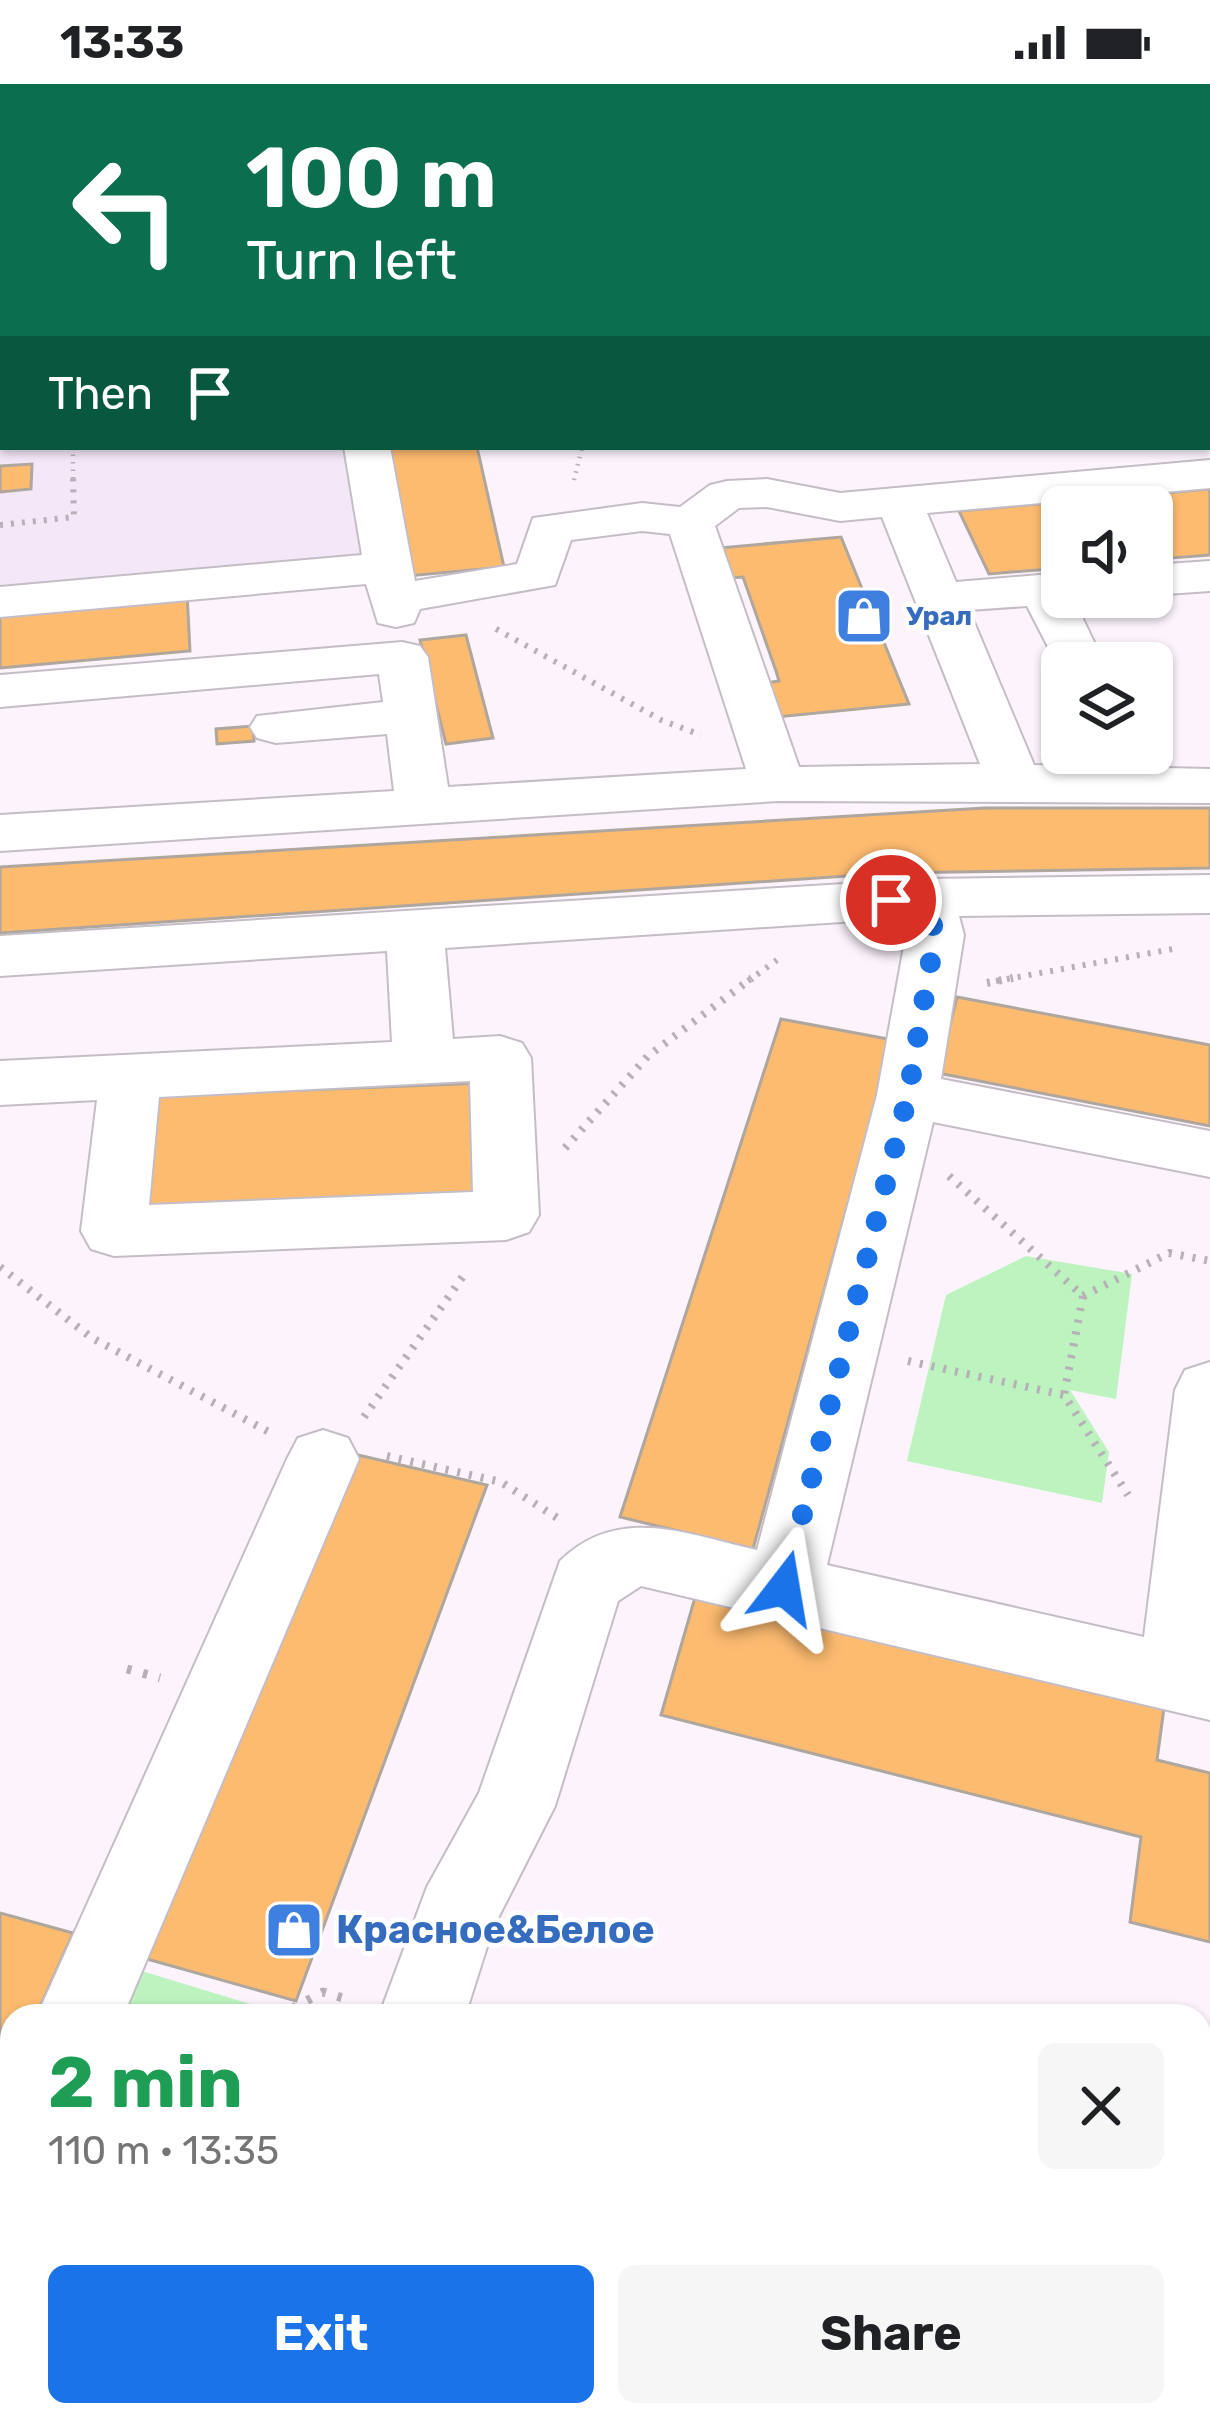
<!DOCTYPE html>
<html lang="en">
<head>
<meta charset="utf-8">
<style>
	body { margin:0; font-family:Rubik,sans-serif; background:#f6f6f6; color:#202124; height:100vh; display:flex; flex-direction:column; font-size:45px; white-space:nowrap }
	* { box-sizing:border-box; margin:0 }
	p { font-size:39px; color:#757577 }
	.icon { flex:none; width:66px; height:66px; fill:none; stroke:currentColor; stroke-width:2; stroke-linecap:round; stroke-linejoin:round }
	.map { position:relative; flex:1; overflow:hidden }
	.side { position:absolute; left:0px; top:1920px; width:1212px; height:423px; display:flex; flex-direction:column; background:#fff; border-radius:36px 36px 0 0; box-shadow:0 3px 9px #0004 }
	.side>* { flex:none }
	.banner { position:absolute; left:0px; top:0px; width:1212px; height:366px; box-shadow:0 3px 9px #0004; background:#0b6e4f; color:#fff; overflow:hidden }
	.controls { position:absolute; left:1041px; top:402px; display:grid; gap:24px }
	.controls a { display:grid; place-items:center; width:132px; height:132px; border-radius:18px; background:#fff; box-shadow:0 3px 9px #0004; font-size:60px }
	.pin { position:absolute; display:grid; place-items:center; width:102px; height:102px; color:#fff; margin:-51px; border:6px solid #fff; border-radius:50%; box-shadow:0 3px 12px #0007 }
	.me { position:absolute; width:132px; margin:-66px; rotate:14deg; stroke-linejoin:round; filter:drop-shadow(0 0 9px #0008) }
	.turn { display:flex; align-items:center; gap:42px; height:252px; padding:0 48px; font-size:54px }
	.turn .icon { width:156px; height:156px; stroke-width:2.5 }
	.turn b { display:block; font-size:84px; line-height:102px }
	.then { display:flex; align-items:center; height:114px; padding:0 48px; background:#0003; gap:24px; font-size:45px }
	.round { display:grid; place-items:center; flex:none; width:126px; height:126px; border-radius:18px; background:#f6f6f6 }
	.headline { display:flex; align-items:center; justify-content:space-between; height:204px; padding:0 48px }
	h1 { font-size:72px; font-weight:700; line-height:90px; color:#1e9e55 }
	.button { display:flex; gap:24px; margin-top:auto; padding:24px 48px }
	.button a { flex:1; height:138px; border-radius:18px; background:#1a73e8; color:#fff; font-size:48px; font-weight:700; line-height:138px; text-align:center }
	.button a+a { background:#f6f6f6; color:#202124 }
	.status { display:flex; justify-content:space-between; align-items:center; height:84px; padding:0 60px; background:#fff; direction:ltr }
	.status svg { height:33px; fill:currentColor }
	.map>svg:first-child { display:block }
	.built { fill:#f4e7f7 }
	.green { fill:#bcf3be }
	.building { fill:#fdbb70; stroke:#afa69e; stroke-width:3 }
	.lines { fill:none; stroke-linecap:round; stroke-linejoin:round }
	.minor-casing { stroke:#c5bdc6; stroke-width:4 }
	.path-far3 { stroke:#b7b0b8; stroke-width:4.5; stroke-dasharray:1.5 6; stroke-linecap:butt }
	.path-far2 { stroke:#b7b0b8; stroke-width:6; stroke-dasharray:3 8; stroke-linecap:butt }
	.path-far1 { stroke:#b7b0b8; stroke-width:8; stroke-dasharray:3 9; stroke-linecap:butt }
	.path { stroke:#b7b0b8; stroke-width:9; stroke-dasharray:4.5 12; stroke-linecap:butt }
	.minor { fill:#fff; fill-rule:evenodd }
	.route { stroke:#1a73e8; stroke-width:21; stroke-dasharray:0 37.8 }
	.labels { text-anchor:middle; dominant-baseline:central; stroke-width:10; stroke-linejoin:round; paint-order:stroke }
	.far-shop-label { font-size:27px; font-weight:bold; fill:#366cbe; stroke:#fff; text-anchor:start }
	.near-shop-label { font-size:39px; font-weight:bold; fill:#366cbe; stroke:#fff; text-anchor:start }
</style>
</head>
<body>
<div class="status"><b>13:33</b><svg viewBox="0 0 49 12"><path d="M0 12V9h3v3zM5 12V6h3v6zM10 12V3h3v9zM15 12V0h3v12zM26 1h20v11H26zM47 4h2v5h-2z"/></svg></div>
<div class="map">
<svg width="1210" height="2341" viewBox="0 0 1210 2341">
	<rect width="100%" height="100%" fill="#fcf3fd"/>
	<path class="built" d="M0 76 3 363H344L366 473 5 506 0 502Z"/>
	<g class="green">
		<path d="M1026 1172 1132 1190 1116 1315 1070 1306 1109 1368 1102 1419 907 1377 946 1211Z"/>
		<path d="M135 1885 273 1927 263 1932H115Z"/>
	</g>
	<g class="building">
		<path d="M383 363H477L504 483 408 492Z"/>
		<path d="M32 380 31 405 0 408V382Z"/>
		<path d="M1210 405V471L1171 474 1162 459 1152 460V423H1062V484L989 490 959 427Z"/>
		<path d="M841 453 909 620 777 633 765 599 779 597 776 587 743 493 729 494 719 464Z"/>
		<path d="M187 509 190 567 0 584V525Z"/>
		<path d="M466 551 493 654 446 660 420 556Z"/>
		<path d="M253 642 254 657 217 660 216 645Z"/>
		<path d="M985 724H1210V784L892 789 0 849V783Z"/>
		<path d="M957 913 1210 961V1042L938 989Z"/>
		<path d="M781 935 893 956 753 1465 620 1433Z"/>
		<path d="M484 999 488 1116 141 1131 153 1012Z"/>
		<path d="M358 1371 487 1401 296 1917 147 1875Z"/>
		<path d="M696 1510 1164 1624 1157 1676 1210 1689V1858L1130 1838 1141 1753 661 1631Z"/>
		<path d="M0 1829 73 1849 36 1932H12L10 1991 0 1988Z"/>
		<path d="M0 2324 12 2331 47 2341H0Z"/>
	</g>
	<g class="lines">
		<defs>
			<g id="minor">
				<path d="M637 0H717L635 3Z"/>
				<rect x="0" y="35" width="3" height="22"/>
				<rect x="1209" y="53" width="1" height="22"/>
				<rect x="1209" y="104" width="1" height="26"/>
				<rect x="1209" y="249" width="1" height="26"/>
				<path d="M344 363H390L415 497 517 480 533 434 642 419 680 423 710 401 727 397 767 395 840 409 1210 376V404L927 429 956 498 1062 489V513H1080L1074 516 1104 579H1062V590L1027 522 969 526 1034 681 1210 685V719L778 717 0 767V731L394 707 387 650 276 659 257 654 250 643 257 632 383 618 379 590 0 623V591L402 558 420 562 428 573 448 703 746 685 670 450 642 447 571 456 555 501 420 525 414 539 396 543 378 539 366 500 0 533V503L362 471ZM767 423 840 437 882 433 980 680 799 683 715 442 739 424Z"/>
				<path d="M1210 477V507L1152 511V481Z"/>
				<path d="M1210 791V829L959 832 964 851 941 995 1210 1047V1093L933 1038 827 1481 1144 1553 1175 1306 1185 1286 1210 1278V1636L641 1502 618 1517 555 1722 493 1844 465 1932H379L427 1803 479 1709 560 1477C618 1420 686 1450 757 1466L877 1011 906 851 902 834 445 864 453 955 500 952 522 959 531 974 539 1131 529 1148 506 1156 114 1172 91 1165 81 1147 97 1016 0 1021V977L392 958 387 867 0 892V852L926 795ZM470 997 473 1108 149 1121 159 1013Z"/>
				<path d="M323 1346 348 1354 359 1375 123 1932H37L287 1375 298 1354Z"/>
				<path d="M12 2045V2158L0 2163V2050Z"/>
				<path d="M610 2331H734L738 2341H615Z"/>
			</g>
		</defs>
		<use href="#minor" class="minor-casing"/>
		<g class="path-far3">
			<path d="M148 0H163"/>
			<path d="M73 363V396"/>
			<path d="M574 396 582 363"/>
		</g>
		<g class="path-far2">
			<path d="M0 441 74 433 73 393"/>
			<path d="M496 545 661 636 701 651"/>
			<path d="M748 897 777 876"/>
			<path d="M996 897 1173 865"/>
		</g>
		<g class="path-far1">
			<path d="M987 899 1013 894"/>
			<path d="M565 1064 648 972 752 894"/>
			<path d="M949 1092 1083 1212 1064 1311"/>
			<path d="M0 1183 92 1254 269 1348"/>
			<path d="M1083 1212 1169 1169 1210 1177"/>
			<path d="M908 1277 1064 1311 1128 1411"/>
			<path d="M364 1333 466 1188"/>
			<path d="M387 1372 501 1398 562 1437"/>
		</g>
		<g class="path">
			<path d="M127 1585 160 1594"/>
			<path d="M278 1932 323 1908 353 1917"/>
		</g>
		<use href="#minor" class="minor"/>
	</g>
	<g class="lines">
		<path class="route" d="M784 1504 908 1011 935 851 926 814 891 816"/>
	</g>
	<defs>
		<symbol id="shop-square" viewBox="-11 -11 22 22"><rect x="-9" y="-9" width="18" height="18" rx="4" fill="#3f7fe0" stroke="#fff"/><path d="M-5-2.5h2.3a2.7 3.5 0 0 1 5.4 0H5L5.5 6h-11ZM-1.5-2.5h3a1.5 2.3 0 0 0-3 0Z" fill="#fff"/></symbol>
	</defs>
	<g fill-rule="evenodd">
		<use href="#shop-square" x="831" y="499" width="66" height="66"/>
		<use href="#shop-square" x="261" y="1813" width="66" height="66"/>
	</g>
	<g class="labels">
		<g class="far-shop-label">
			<text x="906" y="532">Урал</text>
		</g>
		<g class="near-shop-label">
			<text x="336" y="1846">Красное&amp;Белое</text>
		</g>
	</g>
</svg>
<div class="controls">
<a><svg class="icon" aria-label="sound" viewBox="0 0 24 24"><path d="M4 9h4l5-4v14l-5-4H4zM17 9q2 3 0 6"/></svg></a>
<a><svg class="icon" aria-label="layers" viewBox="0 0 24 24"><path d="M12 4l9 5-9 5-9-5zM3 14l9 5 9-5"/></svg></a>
</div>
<div class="pin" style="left:891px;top:816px;background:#d93025"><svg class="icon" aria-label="arrive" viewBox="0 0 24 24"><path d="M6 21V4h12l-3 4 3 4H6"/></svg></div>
<svg class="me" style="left:784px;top:1504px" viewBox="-20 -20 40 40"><path d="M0-17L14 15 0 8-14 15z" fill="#1a73e8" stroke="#fff" stroke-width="4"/></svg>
<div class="banner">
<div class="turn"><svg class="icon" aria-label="left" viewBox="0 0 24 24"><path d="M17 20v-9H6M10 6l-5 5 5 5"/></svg><div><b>100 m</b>Turn left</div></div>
<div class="then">Then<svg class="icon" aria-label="arrive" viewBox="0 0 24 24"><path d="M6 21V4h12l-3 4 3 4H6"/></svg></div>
</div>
<section class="side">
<div class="headline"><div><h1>2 min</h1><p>110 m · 13:35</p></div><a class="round"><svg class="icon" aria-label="close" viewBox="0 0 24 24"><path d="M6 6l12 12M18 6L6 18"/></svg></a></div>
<div class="button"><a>Exit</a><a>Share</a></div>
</section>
</div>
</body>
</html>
